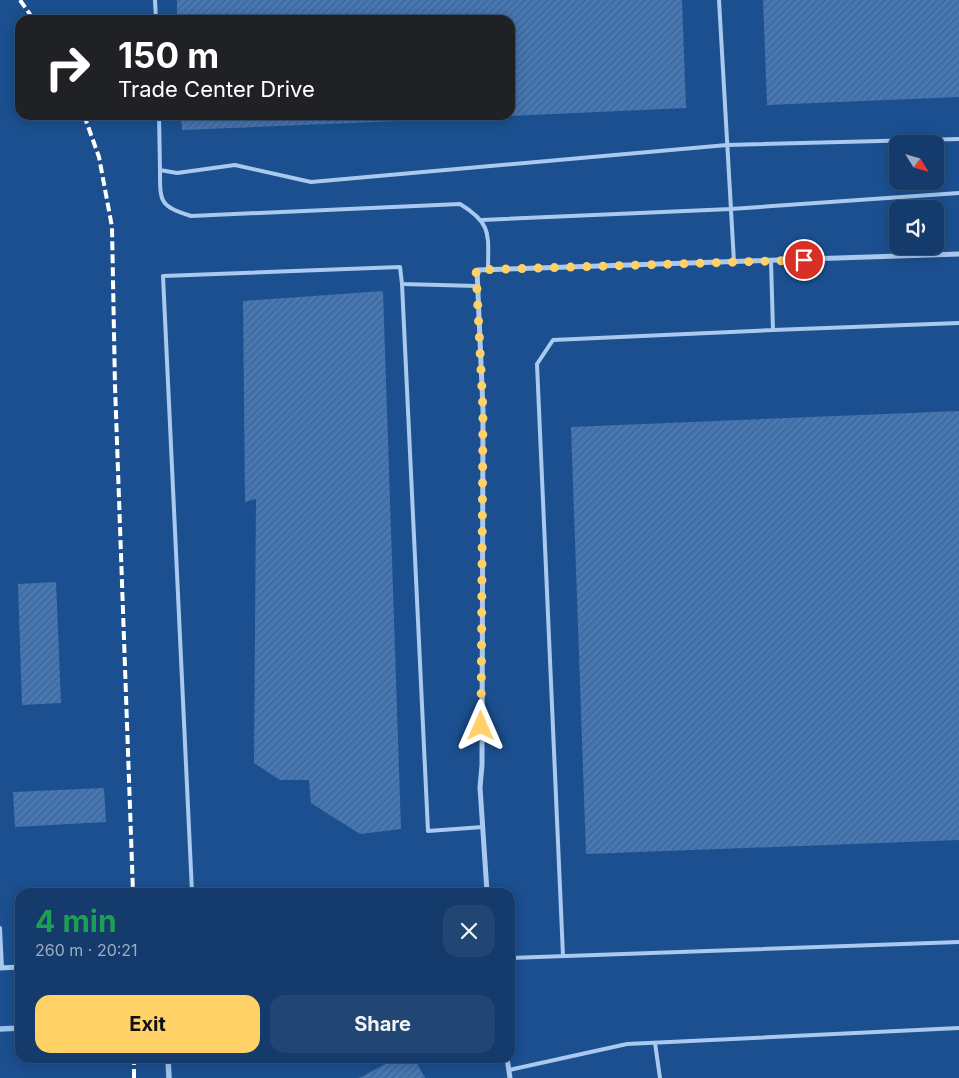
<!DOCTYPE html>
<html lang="en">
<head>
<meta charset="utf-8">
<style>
	body { margin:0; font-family:Inter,sans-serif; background:#214673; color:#f1f3f6; height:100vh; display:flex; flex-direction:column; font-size:19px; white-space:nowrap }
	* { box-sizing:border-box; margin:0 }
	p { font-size:16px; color:#9dadc1 }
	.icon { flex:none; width:28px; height:28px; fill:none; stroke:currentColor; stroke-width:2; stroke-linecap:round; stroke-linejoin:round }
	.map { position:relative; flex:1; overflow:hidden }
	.panel { position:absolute; left:15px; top:888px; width:500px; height:175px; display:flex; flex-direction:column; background:#143b6b; border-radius:15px; box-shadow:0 2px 12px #0003,0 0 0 1px #33557e }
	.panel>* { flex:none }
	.top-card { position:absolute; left:15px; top:15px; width:500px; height:105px; border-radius:15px; box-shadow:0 2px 12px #0003,0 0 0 1px #33557e; background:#202124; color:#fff; overflow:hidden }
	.needle { width:32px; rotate:127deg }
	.fabs { position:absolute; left:889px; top:135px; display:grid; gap:10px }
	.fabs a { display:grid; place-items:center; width:55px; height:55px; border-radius:10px; background:#143b6b; box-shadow:0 2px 12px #0003,0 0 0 1px #33557e; font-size:25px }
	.pin { position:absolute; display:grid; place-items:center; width:42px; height:42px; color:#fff; margin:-21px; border:2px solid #fff; border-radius:50%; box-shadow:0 1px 5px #0007 }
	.me { position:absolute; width:55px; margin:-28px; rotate:0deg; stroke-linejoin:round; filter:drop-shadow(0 0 4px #0008) }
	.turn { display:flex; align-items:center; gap:18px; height:105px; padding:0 20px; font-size:22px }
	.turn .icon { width:65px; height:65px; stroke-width:2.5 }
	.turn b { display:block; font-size:35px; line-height:42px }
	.round { display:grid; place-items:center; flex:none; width:52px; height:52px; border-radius:15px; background:#214673 }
	.headline { display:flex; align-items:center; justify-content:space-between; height:85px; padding:0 20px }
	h1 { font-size:30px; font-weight:700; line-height:38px; color:#1e9e55 }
	.action { display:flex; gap:10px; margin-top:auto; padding:10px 20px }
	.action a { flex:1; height:58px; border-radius:15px; background:#ffd166; color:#111; font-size:20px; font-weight:700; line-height:58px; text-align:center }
	.action a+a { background:#214673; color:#f1f3f6 }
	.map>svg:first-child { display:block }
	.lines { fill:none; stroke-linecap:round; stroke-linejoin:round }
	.stream { stroke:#9cc4f0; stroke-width:5.5 }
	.building { fill:url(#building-hatch) }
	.lane { stroke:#a9c9ee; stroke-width:4 }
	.street { stroke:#a9c9ee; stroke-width:5 }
	.rail { stroke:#fff; stroke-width:4; stroke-dasharray:9 4; stroke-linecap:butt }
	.route { stroke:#ffd166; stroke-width:9; stroke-dasharray:0 16.2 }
</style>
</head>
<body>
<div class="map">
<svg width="959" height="1078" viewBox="0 0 959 1078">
	<defs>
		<pattern id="building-hatch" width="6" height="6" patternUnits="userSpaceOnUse" patternTransform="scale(1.25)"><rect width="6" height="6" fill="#4478b7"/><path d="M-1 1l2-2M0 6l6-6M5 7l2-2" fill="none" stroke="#486282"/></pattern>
	</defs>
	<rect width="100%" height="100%" fill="#1b4f8f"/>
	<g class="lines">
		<g class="stream">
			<path d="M0 1029 20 1028"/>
			<path d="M168 1058 169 1078"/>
		</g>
	</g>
	<g class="building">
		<path d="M177 0H682L686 108 510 116V20H177Z"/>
		<path d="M763 0H959V97L767 105Z"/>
		<path d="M181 115H496V117L182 130Z"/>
		<path d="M383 291 401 829 360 834 311 803 309 780H280L254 763 256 499 245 502 243 301Z"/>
		<path d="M959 411V840L586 854 571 427Z"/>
		<path d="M56 582 61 703 22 705 18 584Z"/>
		<path d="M104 788 106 822 15 827 13 792Z"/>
		<path d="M397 1058H414L425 1078H359Z"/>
	</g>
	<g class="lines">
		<g class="lane">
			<path d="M155 0 156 20"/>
			<path d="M719 0 734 262"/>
			<path d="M159 115 160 170 177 173 235 165 311 182 727 145 959 139"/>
			<path d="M160 169C160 202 159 206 191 216L460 204C493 224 488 235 488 270"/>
			<path d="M482 220 731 209 959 193"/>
			<path d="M402 284 428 831 483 827"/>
			<path d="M773 330 959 323"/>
			<path d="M192 892 163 276 400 267 402 284 477 286"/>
			<path d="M0 928 2 968"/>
			<path d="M563 956 537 364 553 340 773 330 771 261"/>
			<path d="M510 958 959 942"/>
			<path d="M655 1043 660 1078"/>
			<path d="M509 1070 627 1044 959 1028"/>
		</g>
		<g class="street">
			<path d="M487 892 480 787 482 765 483 410 477 270 959 254"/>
			<path d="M0 968 20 967"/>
			<path d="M507 1058 510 1078"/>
		</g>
		<g class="rail">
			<path d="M20 0 34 20"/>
			<path d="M84 115 99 157 112 227 115 386 133 892"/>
			<path d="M134 1078V1058"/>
		</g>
	</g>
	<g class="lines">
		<path class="route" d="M481 726 483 410 476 270 804 260"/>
	</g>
</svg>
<div class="fabs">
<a><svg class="needle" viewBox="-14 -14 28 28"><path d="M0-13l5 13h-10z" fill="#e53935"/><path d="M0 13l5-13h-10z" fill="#9dadc1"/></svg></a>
<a><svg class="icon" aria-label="sound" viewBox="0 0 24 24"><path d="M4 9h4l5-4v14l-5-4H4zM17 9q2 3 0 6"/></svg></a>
</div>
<div class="pin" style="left:804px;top:260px;background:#d93025"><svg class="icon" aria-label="arrive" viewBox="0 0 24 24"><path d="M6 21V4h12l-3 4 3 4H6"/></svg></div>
<svg class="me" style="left:481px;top:726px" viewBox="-20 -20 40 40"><path d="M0-17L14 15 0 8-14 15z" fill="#ffd166" stroke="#fff" stroke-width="4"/></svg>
<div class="top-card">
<div class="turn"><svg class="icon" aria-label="right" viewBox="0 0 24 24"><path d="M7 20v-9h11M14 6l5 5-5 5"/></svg><div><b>150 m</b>Trade Center Drive</div></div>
</div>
<section class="panel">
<div class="headline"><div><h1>4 min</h1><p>260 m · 20:21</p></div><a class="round"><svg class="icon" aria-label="close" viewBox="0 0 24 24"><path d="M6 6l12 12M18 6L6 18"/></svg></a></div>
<div class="action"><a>Exit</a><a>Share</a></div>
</section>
</div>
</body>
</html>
